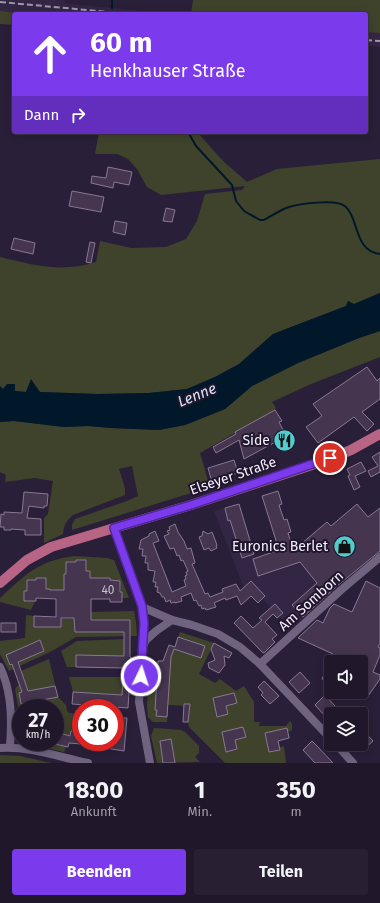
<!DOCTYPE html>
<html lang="de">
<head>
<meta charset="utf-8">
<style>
	body { margin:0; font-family:"Fira Sans",sans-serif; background:#282032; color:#f1f3f6; height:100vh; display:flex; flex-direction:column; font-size:15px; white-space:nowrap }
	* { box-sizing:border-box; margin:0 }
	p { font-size:13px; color:#a29fa8 }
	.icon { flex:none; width:22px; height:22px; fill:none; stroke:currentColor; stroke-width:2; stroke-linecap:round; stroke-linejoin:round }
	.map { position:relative; height:763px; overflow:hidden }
	.drawer { display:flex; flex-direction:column; background:#20172a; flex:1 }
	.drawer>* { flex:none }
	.top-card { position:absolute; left:12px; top:12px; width:356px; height:122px; border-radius:4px; box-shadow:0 2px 10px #0003,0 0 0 1px #3d3647; background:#7c3aed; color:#fff; overflow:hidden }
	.tools { position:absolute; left:324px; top:655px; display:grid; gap:8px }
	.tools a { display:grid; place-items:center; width:44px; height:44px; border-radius:4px; background:#20172a; box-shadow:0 2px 10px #0003,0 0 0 1px #3d3647; font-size:20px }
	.speed { position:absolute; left:12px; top:699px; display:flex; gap:8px; font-size:20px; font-weight:700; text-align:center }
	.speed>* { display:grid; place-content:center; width:52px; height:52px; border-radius:50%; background:#20172a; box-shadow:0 2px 10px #0003,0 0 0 1px #3d3647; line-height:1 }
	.speed small { font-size:10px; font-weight:400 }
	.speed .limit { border:6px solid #d22; background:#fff; color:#111 }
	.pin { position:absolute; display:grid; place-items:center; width:34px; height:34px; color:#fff; margin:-17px; border:2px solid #fff; border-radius:50%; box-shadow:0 1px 4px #0007 }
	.me { position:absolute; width:44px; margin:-22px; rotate:4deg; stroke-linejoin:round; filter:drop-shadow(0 0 3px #0008) }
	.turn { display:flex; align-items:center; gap:14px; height:84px; padding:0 12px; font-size:18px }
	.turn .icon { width:52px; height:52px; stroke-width:2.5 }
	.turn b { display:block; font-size:28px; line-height:34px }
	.then { display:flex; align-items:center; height:38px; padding:0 12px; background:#0003; gap:8px; font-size:15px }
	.eta { display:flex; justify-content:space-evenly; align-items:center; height:68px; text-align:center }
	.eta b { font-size:24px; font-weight:700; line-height:28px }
	.button { display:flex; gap:8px; margin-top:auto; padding:8px 12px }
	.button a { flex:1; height:46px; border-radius:4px; background:#7c3aed; color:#fff; font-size:16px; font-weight:700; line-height:46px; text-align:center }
	.button a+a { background:#282032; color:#f1f3f6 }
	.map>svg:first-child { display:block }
	.built { fill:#332544 }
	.green { fill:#3f432b }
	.water { fill:#01182b }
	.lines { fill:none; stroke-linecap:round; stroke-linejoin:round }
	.stream { stroke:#01182b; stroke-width:2 }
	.building { fill:#45354f; stroke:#897895 }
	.minor { stroke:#6f6380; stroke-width:8 }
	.major { stroke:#b86585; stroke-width:10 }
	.rail { stroke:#a098aa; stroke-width:2; stroke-dasharray:6 3; stroke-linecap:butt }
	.route-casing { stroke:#51269a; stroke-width:10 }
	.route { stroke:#7c3aed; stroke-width:7 }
	.labels { text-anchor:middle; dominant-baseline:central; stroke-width:4; stroke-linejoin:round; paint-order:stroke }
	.number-label { font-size:12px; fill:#c9c1d2 }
	.poi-label { font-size:14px; fill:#f5f0fd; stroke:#21162e; text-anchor:end }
	.street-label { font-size:14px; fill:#f5f0fd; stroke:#21162e }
	.water-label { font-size:15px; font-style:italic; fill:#d1e4f5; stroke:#21162e }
</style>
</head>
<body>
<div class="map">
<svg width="380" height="763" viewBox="0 0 380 763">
	<rect width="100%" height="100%" fill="#2a1f38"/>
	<g class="built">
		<path d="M0 0H65V3H60L175 14H29L0 11Z"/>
		<path d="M366 31 380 33V47L366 45Z"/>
		<path d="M239 504 255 558 300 544 337 588 291 629 256 592 248 599 214 511Z"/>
	</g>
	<g class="green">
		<path d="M193 0H380V33L366 32V14H191Z"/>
		<path d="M0 11 29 14H14V25L0 24Z"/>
		<path d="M99 132H197L223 161 247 182 277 169 380 159V293L354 304 348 301 346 306 273 334 239 364 215 377 187 389 149 393 98 394 40 392 31 380 26 392 15 391V384L3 389 0 386V257C33 265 62 273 96 262L100 241 131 248 166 247 186 239 197 221 205 194 242 190 245 186 161 195 147 187 137 169 128 159 117 154H95Z"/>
		<path d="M380 331V357L311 384 272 402 276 408 275 410 200 453 208 481 204 489 72 530V525L75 519 127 501 138 496 132 466 119 469 125 488V495L73 515C66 521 64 525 63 534L44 543V518L48 514 53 481 35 478 5 482 6 475 0 472V422L14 421 64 427 88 426 111 428 159 430 185 425 225 409 252 386 298 363 359 338Z"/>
		<path d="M74 556 107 558 114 560 129 598H122L120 581 110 580V579L50 597V589H46V578H37L36 580H27V591L24 601H35L31 610 0 602V598C26 574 38 561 74 556Z"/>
		<path d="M72 610 91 612 134 611 136 622 137 636 76 637 50 652 9 671 0 654V641L25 638 26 615 34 616V627H61V619H72Z"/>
		<path d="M180 632 214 643 199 674 215 683 220 679 236 691 244 686 254 702V722H260L259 726H286L290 721 292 724V730L288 732 290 738 278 741 280 747 284 746 286 763H225L189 727 188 722 190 706 168 705 167 722H153L148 717 147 706 149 661H163L169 645 175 647Z"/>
		<path d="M124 639V651L127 652V657L76 655V667H67L61 651 77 641Z"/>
		<path d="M49 659 58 697 66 705 67 711 69 713 81 714V732L71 731 70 736 55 732V708H21V735L18 730V707L15 689 19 684 25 682 21 671Z"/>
		<path d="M69 677H124L129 690V695L73 692Z"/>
		<path d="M154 728 170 729 181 730 185 732 199 746V753L195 757 200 762 157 763 151 736Z"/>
		<path d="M26 742H46L66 747 64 752 28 744Z"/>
		<path d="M0 755 20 756 51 763H0Z"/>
	</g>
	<path class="water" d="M380 293V331L359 338 298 363 252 386 225 409 185 425 159 430 111 428 88 426 64 427 14 421 0 422V386L3 389 7 384H15V391L26 392 31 379 40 392 98 394 149 393 187 389 215 377 239 364 273 334 346 306 348 301 354 304Z"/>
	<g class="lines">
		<g class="stream">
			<path d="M112 8V0"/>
			<path d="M188 132 196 146 232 185 236 201 244 211 260 220H264C271 216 279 211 286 208 297 204 337 198 346 207 359 219 354 251 380 254"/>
		</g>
	</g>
	<g class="building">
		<path d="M108 167 132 172 129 185 114 182 113 188 91 183 92 176 106 178Z"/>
		<path d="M72 191 104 197 101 212 69 206Z"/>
		<path d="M166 208 175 210 172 222 163 221Z"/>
		<path d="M115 221 127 223 125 235 113 232Z"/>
		<path d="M14 238 35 243 33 254 11 249Z"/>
		<path d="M90 242 95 243 91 263 86 262Z"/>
		<path d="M367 367 377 381 380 378V399L362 412 374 424 367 431 354 417 318 443 306 427 322 416 313 404Z"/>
		<path d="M275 410 282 421 279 422 289 442 284 445 281 439 244 459 239 440 216 453 213 447 236 434 235 432Z"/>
		<path d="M380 452V472L371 477 368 471 378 466 372 457Z"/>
		<path d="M234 460 238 473 212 482 208 468Z"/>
		<path d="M361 462 366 471 355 476 360 487 354 490 348 476 350 475 347 469Z"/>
		<path d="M278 491 282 504 279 505 284 520 287 519 291 532 288 533 292 546 301 544 327 522 331 526 357 504 368 517 380 508V551L337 586 303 617 292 605 317 583 300 562 258 576 253 559 279 550 262 496Z"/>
		<path d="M24 492 48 494 47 506H44V508L29 506 27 518 41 519V535H25V530L11 529V530H4V527H0L1 514 4 515V512L22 513Z"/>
		<path d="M239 504 254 554 242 558 230 520 228 521 225 508Z"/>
		<path d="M175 524 178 532 184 541 187 549 191 548 195 563 192 564 205 594 208 593 210 597 223 592 222 589 236 584 240 591 251 581 265 596 258 603 251 596 241 605 237 596 226 600 225 598 214 603 216 607 206 610 205 608 202 609 201 605 199 606 196 600 194 601 191 593 181 597 182 601 175 603V602L171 603 170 600 166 602 164 597H162L160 593 157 592 158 587H155L156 582H153L155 571 148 570V563H145L146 556H142L143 549H139L141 540 149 536V534L155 531 159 541 153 543 172 592 186 586 184 580 186 579 185 576 187 575 186 572 188 571 183 560 181 561 179 555 177 556 174 548 170 549 164 536 169 534 167 531 170 530 169 527Z"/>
		<path d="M203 531 208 534 212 532 217 545 216 546 217 548 211 551 209 548 204 550 199 537 202 536Z"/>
		<path d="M76 560H86V571H90V578H110V580L120 581V592H122V602H110V599H91V620H130V657H131L128 708 72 704 73 692 122 695 124 668 76 667V655L124 656V632H75L74 618H61V627H34V616L56 617V599L36 598V601H24V591H27V580H36V578H46V589H50V590H64V574H66V562H76Z"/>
		<path d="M366 581 380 588V643L378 647 380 648V655L373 672 380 675V679L366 699 351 692H361V662H331V683L322 679 333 654 298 638 317 620 323 623 330 608 334 604 352 612Z"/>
		<path d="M275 604 283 613 277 618 273 614 265 622 277 635 272 639 275 642 264 653 262 652 234 623 241 616 253 628 262 620 259 618Z"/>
		<rect x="1" y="623" width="15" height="9"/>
		<path d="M178 637 205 646 201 658 174 649 171 657 167 717 156 716 157 710H155L158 661H163L169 645 175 647Z"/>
		<path d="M40 640 44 651 18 662 28 691 55 686 58 697 21 704 19 693 22 692 12 664 10 665 6 655Z"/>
		<path d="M214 643 232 653 229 658 224 656 225 665 219 673 209 668 208 663 215 660 211 649Z"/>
		<path d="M300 672 310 683 299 693 289 682Z"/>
		<path d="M264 681 279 696 270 704 261 695 263 693 258 687Z"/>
		<path d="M234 693 237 703 226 706 228 714 217 717 213 698Z"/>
		<path d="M325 695 335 706 325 716 315 705Z"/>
		<path d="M184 704H190L188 722H183Z"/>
		<path d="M121 718H127L124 751 87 745 88 742H115V737L119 738Z"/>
		<path d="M243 727 246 737 235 740 237 749 226 752 222 732Z"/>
		<path d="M287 728 289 738 278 741 280 750 269 752 265 733Z"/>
		<path d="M361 728 373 741 361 752 353 744H361Z"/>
		<path d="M71 731 81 732V744L69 743 68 747 55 744V732L70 736Z"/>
		<path d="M171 739 175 763H163L160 741Z"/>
		<path d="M312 741 318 747 333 763H315L303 750Z"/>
	</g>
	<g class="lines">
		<g class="minor">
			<path d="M114 528 142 607 172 620 192 625 218 634 240 647 260 664 331 739"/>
			<path d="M142 607 144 623 142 646"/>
			<path d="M260 664 341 590 380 557"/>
			<path d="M0 667C12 692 12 720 10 747"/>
			<path d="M336 744 353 763"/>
			<path d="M0 748C30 746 59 757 88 763"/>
			<path d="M150 763 139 702 142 649 146 640 156 631 172 620"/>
		</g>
		<path class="major" d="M0 583 27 560 51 547 191 505 321 462 351 450 380 434"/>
		<g class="rail">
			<path d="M0 2 130 14"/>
			<path d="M366 40 380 41"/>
		</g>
	</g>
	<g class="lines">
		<defs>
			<path id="route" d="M141 676 144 623 142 606 114 528 191 505 330 458"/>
		</defs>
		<use href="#route" class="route-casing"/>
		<use href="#route" class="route"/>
	</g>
	<defs>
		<symbol id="restaurant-disc" viewBox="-11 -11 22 22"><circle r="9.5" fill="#52cdce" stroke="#21162e"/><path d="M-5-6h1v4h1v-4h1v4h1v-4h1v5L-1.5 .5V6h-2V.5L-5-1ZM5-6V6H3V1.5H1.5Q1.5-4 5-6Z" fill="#111"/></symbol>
		<symbol id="shop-disc" viewBox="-11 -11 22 22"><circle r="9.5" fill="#52cdce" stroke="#21162e"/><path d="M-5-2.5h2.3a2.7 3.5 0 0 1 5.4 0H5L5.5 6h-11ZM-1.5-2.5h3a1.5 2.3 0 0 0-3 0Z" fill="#111"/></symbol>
	</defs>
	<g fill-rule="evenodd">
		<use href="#restaurant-disc" x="272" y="428" width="25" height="25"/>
		<use href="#shop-disc" x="332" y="534" width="25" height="25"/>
	</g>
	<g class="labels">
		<g class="number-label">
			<text x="108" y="590">40</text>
		</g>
		<g class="poi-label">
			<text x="270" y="440">Side</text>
			<text x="328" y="546">Euronics Berlet</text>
		</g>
		<g class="street-label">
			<text transform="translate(233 476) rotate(-19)">Elseyer Straße</text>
			<text transform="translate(311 601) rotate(-42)">Am Somborn</text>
		</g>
		<g class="water-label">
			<text transform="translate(197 395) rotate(-22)">Lenne</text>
		</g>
	</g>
</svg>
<div class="tools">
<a><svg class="icon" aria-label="sound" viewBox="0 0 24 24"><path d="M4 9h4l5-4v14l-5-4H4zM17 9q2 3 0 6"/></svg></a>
<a><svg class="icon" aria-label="layers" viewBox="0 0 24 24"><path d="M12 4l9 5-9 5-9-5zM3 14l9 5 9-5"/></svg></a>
</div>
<div class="speed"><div>27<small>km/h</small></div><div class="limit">30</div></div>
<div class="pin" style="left:330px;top:458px;background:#d93025"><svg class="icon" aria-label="arrive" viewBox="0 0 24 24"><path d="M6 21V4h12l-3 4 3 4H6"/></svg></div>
<svg class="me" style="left:141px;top:676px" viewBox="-20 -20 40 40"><circle r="17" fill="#7c3aed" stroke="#fff" stroke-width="3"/><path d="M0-11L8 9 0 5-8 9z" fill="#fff"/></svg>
<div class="top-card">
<div class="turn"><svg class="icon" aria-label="ahead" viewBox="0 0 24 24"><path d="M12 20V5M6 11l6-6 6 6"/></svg><div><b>60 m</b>Henkhauser Straße</div></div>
<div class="then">Dann<svg class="icon" aria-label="right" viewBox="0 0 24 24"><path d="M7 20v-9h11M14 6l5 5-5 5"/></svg></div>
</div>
</div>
<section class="drawer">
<div class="eta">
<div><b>18:00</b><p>Ankunft</p></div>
<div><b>1</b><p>Min.</p></div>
<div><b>350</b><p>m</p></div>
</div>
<div class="button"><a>Beenden</a><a>Teilen</a></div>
</section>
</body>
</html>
